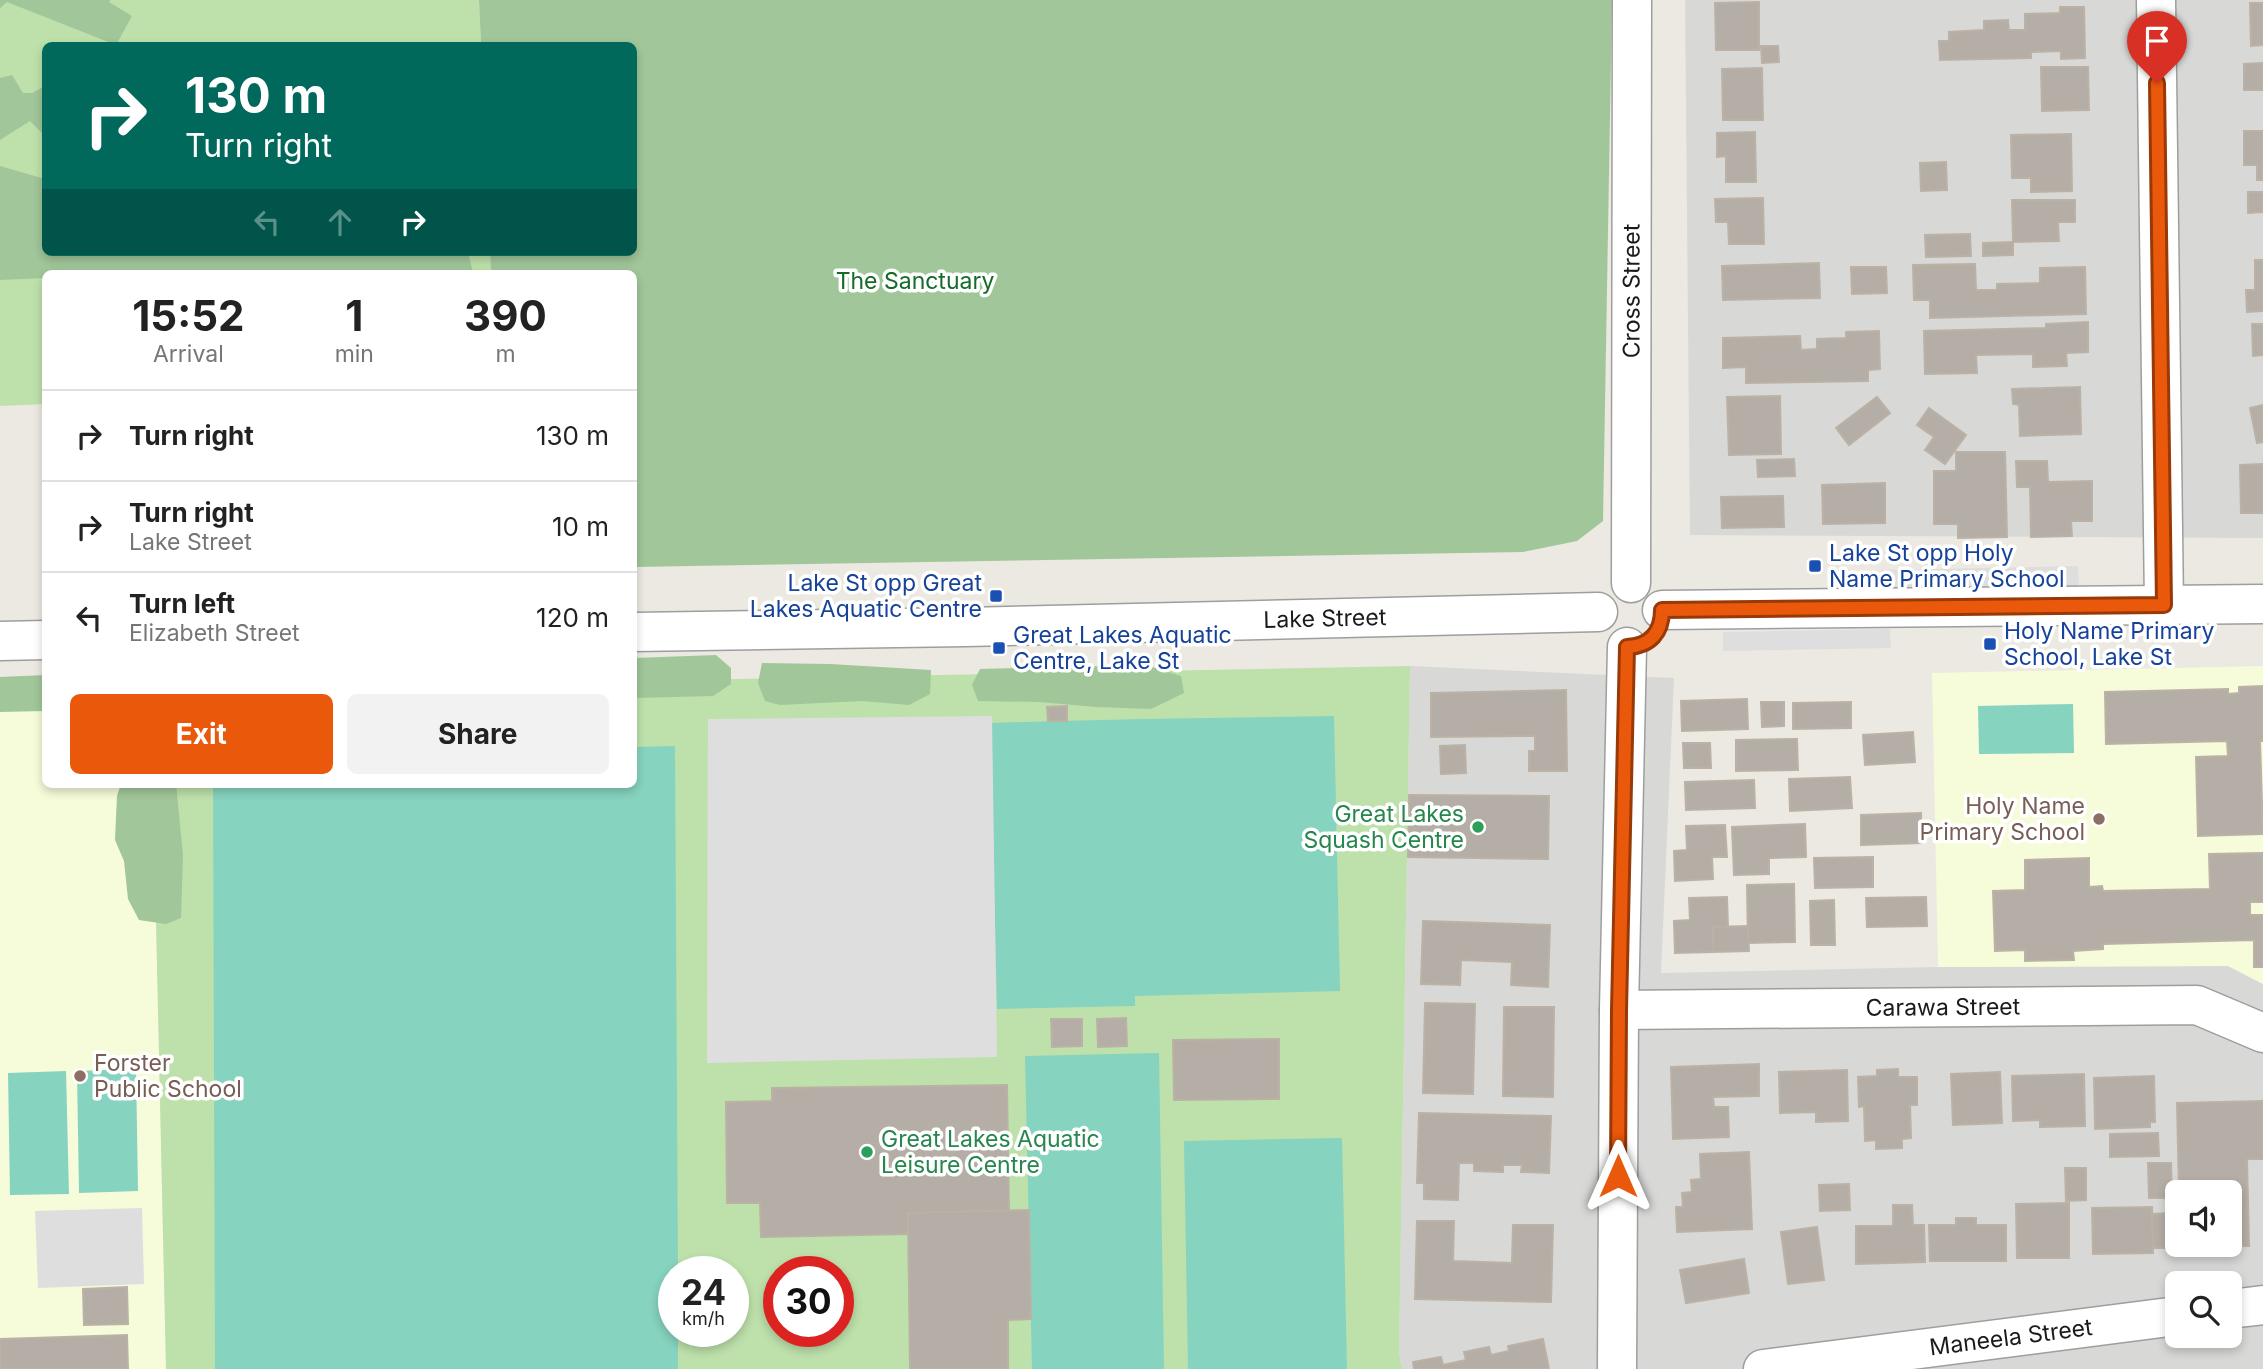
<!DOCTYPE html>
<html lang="en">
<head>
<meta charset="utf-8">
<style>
	body { margin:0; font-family:Inter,sans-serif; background:#f2f2f2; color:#222; height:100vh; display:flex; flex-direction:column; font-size:26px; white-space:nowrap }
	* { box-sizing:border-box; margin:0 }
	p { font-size:23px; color:#767676 }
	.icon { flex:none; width:38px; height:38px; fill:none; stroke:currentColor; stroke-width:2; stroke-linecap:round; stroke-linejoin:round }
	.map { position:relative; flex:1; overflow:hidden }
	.drawer { position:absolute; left:42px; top:270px; width:595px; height:518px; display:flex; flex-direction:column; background:#fff; border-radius:10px; box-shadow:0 4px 10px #0003 }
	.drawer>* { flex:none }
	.top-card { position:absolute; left:42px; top:42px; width:595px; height:214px; border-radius:10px; box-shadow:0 4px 10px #0003; background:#00695c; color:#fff; overflow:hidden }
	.controls { position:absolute; left:2165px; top:1180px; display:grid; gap:14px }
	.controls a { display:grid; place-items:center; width:77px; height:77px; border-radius:10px; background:#fff; box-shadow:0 4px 10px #0003; font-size:35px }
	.speed { position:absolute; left:658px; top:1256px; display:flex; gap:14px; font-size:35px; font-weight:700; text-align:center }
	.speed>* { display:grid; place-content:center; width:91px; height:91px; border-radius:50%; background:#fff; box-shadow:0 4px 10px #0003; line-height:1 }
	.speed small { font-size:18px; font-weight:400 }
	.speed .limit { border:10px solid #d22; background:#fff; color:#111 }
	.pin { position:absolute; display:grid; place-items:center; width:60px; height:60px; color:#fff; margin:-72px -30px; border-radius:50% 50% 50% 0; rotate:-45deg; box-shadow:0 0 7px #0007 }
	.pin .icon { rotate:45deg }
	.me { position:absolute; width:77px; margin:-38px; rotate:0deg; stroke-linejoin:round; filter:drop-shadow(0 0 5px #0008) }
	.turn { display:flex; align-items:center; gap:24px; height:147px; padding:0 28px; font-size:32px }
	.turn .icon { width:91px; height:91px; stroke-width:2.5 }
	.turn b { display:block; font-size:49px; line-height:60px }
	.lanes { display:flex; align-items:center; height:66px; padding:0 28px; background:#0003; justify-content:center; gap:35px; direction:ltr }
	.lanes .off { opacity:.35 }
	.eta { display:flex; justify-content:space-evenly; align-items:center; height:119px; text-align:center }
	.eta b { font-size:42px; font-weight:700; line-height:49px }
	.action { display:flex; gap:14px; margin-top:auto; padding:14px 28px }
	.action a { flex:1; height:80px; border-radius:10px; background:#ea580c; color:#fff; font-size:28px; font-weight:700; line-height:80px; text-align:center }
	.action a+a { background:#f2f2f2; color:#222 }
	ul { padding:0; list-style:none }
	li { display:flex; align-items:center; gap:21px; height:91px; padding:0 28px; border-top:2px solid #e0e0e0 }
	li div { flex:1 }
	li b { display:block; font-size:26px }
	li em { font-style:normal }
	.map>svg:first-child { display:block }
	.residential { fill:#d8d8d7; fill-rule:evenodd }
	.education { fill:#f6fbda }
	.grass { fill:#bee1ab; fill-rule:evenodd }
	.forest { fill:#a1c69a }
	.pitch { fill:#86d3bf }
	.parking { fill:#dedede }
	.building { fill:#b4aea7; stroke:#bbb2a5; stroke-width:2 }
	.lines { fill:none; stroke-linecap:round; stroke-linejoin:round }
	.minor-casing { stroke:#9e9e9e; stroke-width:41 }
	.minor { stroke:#fff; stroke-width:38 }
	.route-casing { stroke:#983908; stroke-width:18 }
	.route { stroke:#ea580c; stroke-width:12 }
	.transit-dot { fill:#1a4fb4; stroke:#fff; stroke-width:2.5 }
	.education-dot { fill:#8d6e63; stroke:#fff; stroke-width:2.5 }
	.leisure-dot { fill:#2e9e5b; stroke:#fff; stroke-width:2.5 }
	.labels { text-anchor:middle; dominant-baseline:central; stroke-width:7; stroke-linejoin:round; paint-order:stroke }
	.park-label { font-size:23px; fill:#166b29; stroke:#fff }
	.street-label { font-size:23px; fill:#1a1a1a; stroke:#fff }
	.transit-label { font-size:23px; fill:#164399; stroke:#fff; text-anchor:start }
	.education-label { font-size:23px; fill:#785e54; stroke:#fff; text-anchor:end }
	.leisure-label { font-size:23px; fill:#27864d; stroke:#fff; text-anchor:end }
</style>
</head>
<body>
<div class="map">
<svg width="2263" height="1369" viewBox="0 0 2263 1369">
	<rect width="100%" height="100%" fill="#ebe9e1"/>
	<g class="residential">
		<path d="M1685 0H2263V538L1690 535Z"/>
		<path d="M1410 666 1674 678 1661 973 1938 967 2228 966 2263 984V1369H1402L1399 1353ZM2177 1192H2230V1244H2177ZM2177 1283H2230V1335H2177Z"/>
	</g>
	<g class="education">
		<path d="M2263 666V984L2228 966 1938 967 1932 673Z"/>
		<path d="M45 691 46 784H153L166 1369H0V692Z"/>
	</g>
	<g class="grass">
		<path d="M0 0H479L481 45 46 46V252H490L491 273H46L45 404 0 406Z"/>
		<path d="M1410 666 1399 1353 1402 1369H166L153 784H634V681ZM674 1272H733V1332H674ZM779 1272H838V1332H779Z"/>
	</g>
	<g class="forest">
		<path d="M0 0H110L109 2 132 16 116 45 7 2 0 8Z"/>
		<path d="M479 0H1612L1603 521 1577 541 1523 552 634 567V273H491L490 252H634V46L481 45Z"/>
		<path d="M12 75 23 93H32L45 86V136L30 121 0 140V78Z"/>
		<path d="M0 166 45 179 46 252H468L473 273H46L45 278 0 280Z"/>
		<path d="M716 655 731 668V684L713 696 634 698V658Z"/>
		<path d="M762 663 830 664 931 670 930 694 909 705 862 701 780 705 765 701 758 683Z"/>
		<path d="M1146 665 1181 676 1184 693 1151 709 1096 707 1039 702 978 701 972 685 980 669Z"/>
		<path d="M45 675V711L0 712V677Z"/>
		<path d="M121 784H176L183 855 181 918 166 924 139 920 128 899 124 861 115 840 117 796Z"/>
	</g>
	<g class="pitch">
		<path d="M2073 704 2074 753 1979 754 1978 706Z"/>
		<path d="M1334 716 1340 991 1135 996V1006L997 1009 990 723C1105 719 1219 718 1334 716Z"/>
		<path d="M675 746 678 1272H674V1332H678V1369H215L213 784H634V747Z"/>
		<path d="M1159 1053 1164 1369H1032L1025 1056Z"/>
		<path d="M136 1069 138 1191 79 1193 77 1071Z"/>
		<path d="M66 1071 69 1194 10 1195 8 1073Z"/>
		<path d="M1342 1138 1347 1369H1188L1184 1141Z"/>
	</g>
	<g class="parking">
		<path d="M2078 566 2079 588 1882 592 1881 570Z"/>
		<path d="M1890 629 1891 648 1723 651V632Z"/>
		<path d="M992 716 997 1057 707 1063 708 719Z"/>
		<path d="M142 1208 144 1284 38 1288 35 1211Z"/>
	</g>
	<g class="building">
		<path d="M1759 2V50H1716L1715 3Z"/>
		<path d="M2250 3H2263V45L2251 46Z"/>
		<path d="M2060 7H2084L2085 58 2061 59V51L2031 52V58L1940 60 1939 41H1949V32L1984 30V21L2008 20 2009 30H2025V14L2060 13Z"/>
		<path d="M1761 46H1778L1779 62 1762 63Z"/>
		<path d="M2263 63V90H2244V64Z"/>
		<path d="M2041 67H2088L2089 110 2042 111Z"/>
		<path d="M1762 68 1763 120H1723L1722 69Z"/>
		<path d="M2244 131H2263V180H2257V165H2244Z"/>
		<path d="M1755 132 1756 182H1726V156L1717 157V133Z"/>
		<path d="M2071 134 2072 191 2031 192V178H2012L2011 135Z"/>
		<path d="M1946 162 1947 190 1921 191 1920 163Z"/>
		<path d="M2248 192H2263V212L2248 213Z"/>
		<path d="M1763 198 1764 244H1729L1728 222H1716L1715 199Z"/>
		<path d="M2012 200H2075V222H2058L2059 241 2013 242Z"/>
		<path d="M1970 234 1971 256 1926 257 1925 235Z"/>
		<path d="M2013 242V255L1983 256V243Z"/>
		<path d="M2255 260H2263V311L2247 312 2246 290H2255Z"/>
		<path d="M1819 263 1820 298 1723 300 1722 266Z"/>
		<path d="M1975 264 1976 290H1997V284L2040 283V268L2085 267 2086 314 1930 318V300H1914L1913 265Z"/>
		<path d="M1851 267H1886L1887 293 1852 294Z"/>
		<path d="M2088 322V352L2066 353 2067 366 2033 367V354L1976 355 1977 373 1925 374 1924 331 2046 328V324Z"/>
		<path d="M2252 324H2263V355L2253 356Z"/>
		<path d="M1879 331 1880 369 1868 370V381L1746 383V367L1723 368V338L1800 336 1801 350 1817 349V339L1846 338V332Z"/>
		<path d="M2080 387 2081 434 2020 436 2019 405 2013 404 2012 389Z"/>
		<path d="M1780 396 1781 454 1729 455 1727 397Z"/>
		<path d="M1877 397 1890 413 1849 445 1836 428Z"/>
		<path d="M2263 405V442L2257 443 2250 408Z"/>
		<path d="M1929 408 1966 435 1945 464 1925 450 1934 437 1917 425Z"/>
		<path d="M1956 452H2005L2007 537 1958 538V524H1934V471H1956Z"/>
		<path d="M1794 459 1795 476 1758 477 1757 460Z"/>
		<path d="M2016 461H2047L2048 482 2092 481V521H2071L2072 536 2031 537 2030 487H2017Z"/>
		<path d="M2263 464V513H2241L2240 465Z"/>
		<path d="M1885 483V523L1823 524 1822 485Z"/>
		<path d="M1783 496 1784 527 1722 528 1721 497Z"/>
		<path d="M2263 686V741H2260L2263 834 2198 836 2196 757 2228 756 2227 741 2106 744 2105 692 2228 689V694L2239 693V687Z"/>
		<path d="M1566 690 1567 771H1529V751H1535V736L1431 737V693Z"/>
		<path d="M1747 699 1748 729 1682 731 1681 701Z"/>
		<path d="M1761 702H1784V726L1762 727Z"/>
		<path d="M1851 702V728L1793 729V703Z"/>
		<path d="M1067 706V721H1048L1047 707Z"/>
		<path d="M1913 732 1915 762 1865 765 1863 735Z"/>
		<path d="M1797 739 1798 770 1736 771V740Z"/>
		<path d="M1683 743H1710L1711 768H1684Z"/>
		<path d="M1465 745 1466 773 1441 774 1440 746Z"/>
		<path d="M1850 777 1852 808 1790 811 1789 779Z"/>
		<path d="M1754 780 1755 808 1686 810 1685 782Z"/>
		<path d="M1409 795 1549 796 1548 859 1408 857Z"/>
		<path d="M1921 813 1922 843 1861 845V815Z"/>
		<path d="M1805 824 1806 857 1769 858V874L1734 875 1732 827Z"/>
		<path d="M1725 825 1727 857H1712L1713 879 1675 881 1674 851 1687 850 1686 826Z"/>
		<path d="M2263 853V902H2250V915H2263V967H2254V940L2103 944V949L2073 951 2074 960 2025 961V950L1995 951 1993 891 2025 890V860L2089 858V887L2102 886 2103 891 2210 889 2209 854Z"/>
		<path d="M1873 857V887L1815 888 1814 858Z"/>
		<path d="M1794 884 1795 942 1748 943 1747 885Z"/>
		<path d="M1727 897 1728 927H1713V952L1675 953 1674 921 1690 920 1689 898Z"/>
		<path d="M1926 897 1927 926 1867 927 1866 898Z"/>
		<path d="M1834 900 1835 945H1811L1810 901Z"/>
		<path d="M1423 921 1550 925 1548 987 1511 985 1512 962 1461 960 1460 985 1421 984Z"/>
		<path d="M1748 926 1749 951 1713 952V927Z"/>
		<path d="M1425 1003 1475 1004 1473 1094 1423 1093Z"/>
		<path d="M1504 1007H1554L1553 1097 1503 1096Z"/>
		<path d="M1126 1018 1127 1046 1098 1047 1097 1019Z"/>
		<path d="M1051 1019H1082V1046L1052 1047Z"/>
		<path d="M1279 1039V1099L1174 1100 1173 1040Z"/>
		<path d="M1759 1064V1096L1713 1097 1714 1107H1728L1729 1137 1673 1139 1671 1067Z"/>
		<path d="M1898 1069V1077H1917V1105H1910L1911 1138 1902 1139V1148L1876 1149V1140L1865 1141 1864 1106 1859 1107 1858 1077 1877 1076V1070Z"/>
		<path d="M1847 1070 1848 1121 1816 1122V1112L1780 1113 1779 1072Z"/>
		<path d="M2000 1072 2002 1123 1953 1125 1951 1074Z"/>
		<path d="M2084 1074 2085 1126 2040 1127V1120L2013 1121 2012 1076Z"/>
		<path d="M2154 1076 2155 1122H2150V1127L2095 1129 2094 1078Z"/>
		<path d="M1007 1085 1009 1211 908 1213V1234L761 1237 760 1203H727L726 1102 772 1101V1088Z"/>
		<path d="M2263 1101V1159H2247L2249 1246 2181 1247V1244H2230V1192H2179L2177 1103Z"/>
		<path d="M1419 1113 1551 1116 1549 1173 1521 1172 1522 1165H1503V1172L1474 1171V1163H1459L1458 1200 1424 1199V1183H1417Z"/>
		<path d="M2158 1133 2159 1156 2110 1157V1134Z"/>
		<path d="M1749 1152 1752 1229 1677 1232 1676 1207H1683L1682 1193 1692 1192 1691 1180 1701 1179 1700 1154Z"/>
		<path d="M2148 1163H2171L2172 1198H2149Z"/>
		<path d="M2065 1168H2086V1200L2066 1201Z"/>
		<path d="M1849 1184 1850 1210 1820 1211 1819 1185Z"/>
		<path d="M2069 1203V1258H2017L2016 1204Z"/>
		<path d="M1893 1205H1912L1913 1225H1924L1925 1262 1856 1264V1226H1893Z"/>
		<path d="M2152 1207 2153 1253 2093 1254 2092 1208Z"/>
		<path d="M1029 1210 1031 1319 1008 1320V1369H910L908 1213Z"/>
		<path d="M2171 1213V1248H2153L2152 1214Z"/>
		<path d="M1956 1218H1976V1225H2006V1261H1930L1929 1225H1956Z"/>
		<path d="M1417 1221H1454L1453 1261 1512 1263 1513 1225H1553L1551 1302 1415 1299Z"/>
		<path d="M1817 1227 1824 1280 1788 1284 1781 1232Z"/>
		<path d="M1744 1259 1749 1293 1686 1303 1680 1270Z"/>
		<path d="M127 1287 128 1324 84 1325 83 1289Z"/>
		<path d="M127 1335 128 1369H0V1339Z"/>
		<path d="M1543 1339 1549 1369H1414L1413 1362 1441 1357 1443 1365 1466 1360 1464 1352 1489 1347 1491 1355 1509 1351 1508 1346Z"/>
	</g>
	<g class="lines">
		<defs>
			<g id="minor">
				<path d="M2156 0 2164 605"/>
				<path id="s1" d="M1631 583 1632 0"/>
				<path d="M1662 610 2263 604"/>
				<path id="s2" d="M634 632 966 627 1598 612"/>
				<path d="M0 641 46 640"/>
				<path id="s3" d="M1619 1010 2197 1005 2263 1033"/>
				<path d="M2230 1309 2263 1305"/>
				<path d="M1617 1369 1619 1010 1627 647"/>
				<path id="s4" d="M1763 1369 2177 1316"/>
			</g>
		</defs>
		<use href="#minor" class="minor-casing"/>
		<use href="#minor" class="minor"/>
	</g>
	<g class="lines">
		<defs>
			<path id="route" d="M1618 1176 1619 1010 1627 647C1650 646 1662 633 1662 610L2164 605 2157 83"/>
		</defs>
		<use href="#route" class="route-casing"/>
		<use href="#route" class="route"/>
	</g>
	<g class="transit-dot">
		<rect x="1808" y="559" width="14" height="14" rx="3.5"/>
		<rect x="989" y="589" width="14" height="14" rx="3.5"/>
		<rect x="1983" y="637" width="14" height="14" rx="3.5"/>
		<rect x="992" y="641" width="14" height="14" rx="3.5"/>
	</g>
	<g class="education-dot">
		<circle cx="2099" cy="819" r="7"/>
		<circle cx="80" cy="1076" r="7"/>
	</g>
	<g class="leisure-dot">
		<circle cx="1478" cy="827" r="7"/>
		<circle cx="867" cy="1152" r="7"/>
	</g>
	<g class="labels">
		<g class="park-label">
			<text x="915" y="281">The Sanctuary</text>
		</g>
		<g class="street-label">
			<text stroke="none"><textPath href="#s1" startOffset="292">Cross Street</textPath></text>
			<text stroke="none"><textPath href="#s2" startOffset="691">Lake Street</textPath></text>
			<text stroke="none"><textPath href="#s3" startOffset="324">Carawa Street</textPath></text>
			<text stroke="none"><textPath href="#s4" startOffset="250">Maneela Street</textPath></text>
		</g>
		<g class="transit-label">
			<text x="1829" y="553">Lake St opp Holy<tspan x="1829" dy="26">Name Primary School</tspan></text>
			<text x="982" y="583" text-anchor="end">Lake St opp Great<tspan x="982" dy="26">Lakes Aquatic Centre</tspan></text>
			<text x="2004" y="631">Holy Name Primary<tspan x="2004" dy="26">School, Lake St</tspan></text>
			<text x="1013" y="635">Great Lakes Aquatic<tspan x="1013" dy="26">Centre, Lake St</tspan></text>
		</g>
		<g class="education-label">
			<text x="2085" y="806">Holy Name<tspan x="2085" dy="26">Primary School</tspan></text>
			<text x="94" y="1063" text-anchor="start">Forster<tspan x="94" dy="26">Public School</tspan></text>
		</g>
		<g class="leisure-label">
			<text x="1464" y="814">Great Lakes<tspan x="1464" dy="26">Squash Centre</tspan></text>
			<text x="881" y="1139" text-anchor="start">Great Lakes Aquatic<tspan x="881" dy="26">Leisure Centre</tspan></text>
		</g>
	</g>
</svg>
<div class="controls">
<a><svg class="icon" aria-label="sound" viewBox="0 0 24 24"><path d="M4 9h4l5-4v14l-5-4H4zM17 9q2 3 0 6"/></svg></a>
<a><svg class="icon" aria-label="search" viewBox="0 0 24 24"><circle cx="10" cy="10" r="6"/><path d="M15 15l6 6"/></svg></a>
</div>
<div class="speed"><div>24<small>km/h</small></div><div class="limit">30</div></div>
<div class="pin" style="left:2157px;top:83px;background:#d93025"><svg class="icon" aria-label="arrive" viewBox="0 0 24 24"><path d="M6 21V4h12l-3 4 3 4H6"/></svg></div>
<svg class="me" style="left:1618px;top:1176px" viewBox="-20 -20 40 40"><path d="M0-17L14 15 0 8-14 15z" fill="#ea580c" stroke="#fff" stroke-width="4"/></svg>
<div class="top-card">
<div class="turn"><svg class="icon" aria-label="right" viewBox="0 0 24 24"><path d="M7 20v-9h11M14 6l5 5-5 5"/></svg><div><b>130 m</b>Turn right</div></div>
<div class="lanes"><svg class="icon off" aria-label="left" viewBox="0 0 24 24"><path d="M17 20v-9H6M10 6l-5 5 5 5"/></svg><svg class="icon off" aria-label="ahead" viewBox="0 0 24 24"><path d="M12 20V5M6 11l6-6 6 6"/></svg><svg class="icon" aria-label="right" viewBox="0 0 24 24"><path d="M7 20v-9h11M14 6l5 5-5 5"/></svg></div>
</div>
<section class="drawer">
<div class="eta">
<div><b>15:52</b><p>Arrival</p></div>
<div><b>1</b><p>min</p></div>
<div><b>390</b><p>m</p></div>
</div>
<ul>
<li><svg class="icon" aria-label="right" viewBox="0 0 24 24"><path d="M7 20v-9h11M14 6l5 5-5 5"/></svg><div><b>Turn right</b></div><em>130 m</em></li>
<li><svg class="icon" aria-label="right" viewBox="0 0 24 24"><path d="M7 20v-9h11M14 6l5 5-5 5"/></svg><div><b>Turn right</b><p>Lake Street</p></div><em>10 m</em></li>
<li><svg class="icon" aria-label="left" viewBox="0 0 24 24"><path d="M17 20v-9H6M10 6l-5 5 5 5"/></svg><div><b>Turn left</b><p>Elizabeth Street</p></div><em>120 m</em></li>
</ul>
<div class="action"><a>Exit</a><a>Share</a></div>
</section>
</div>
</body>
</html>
